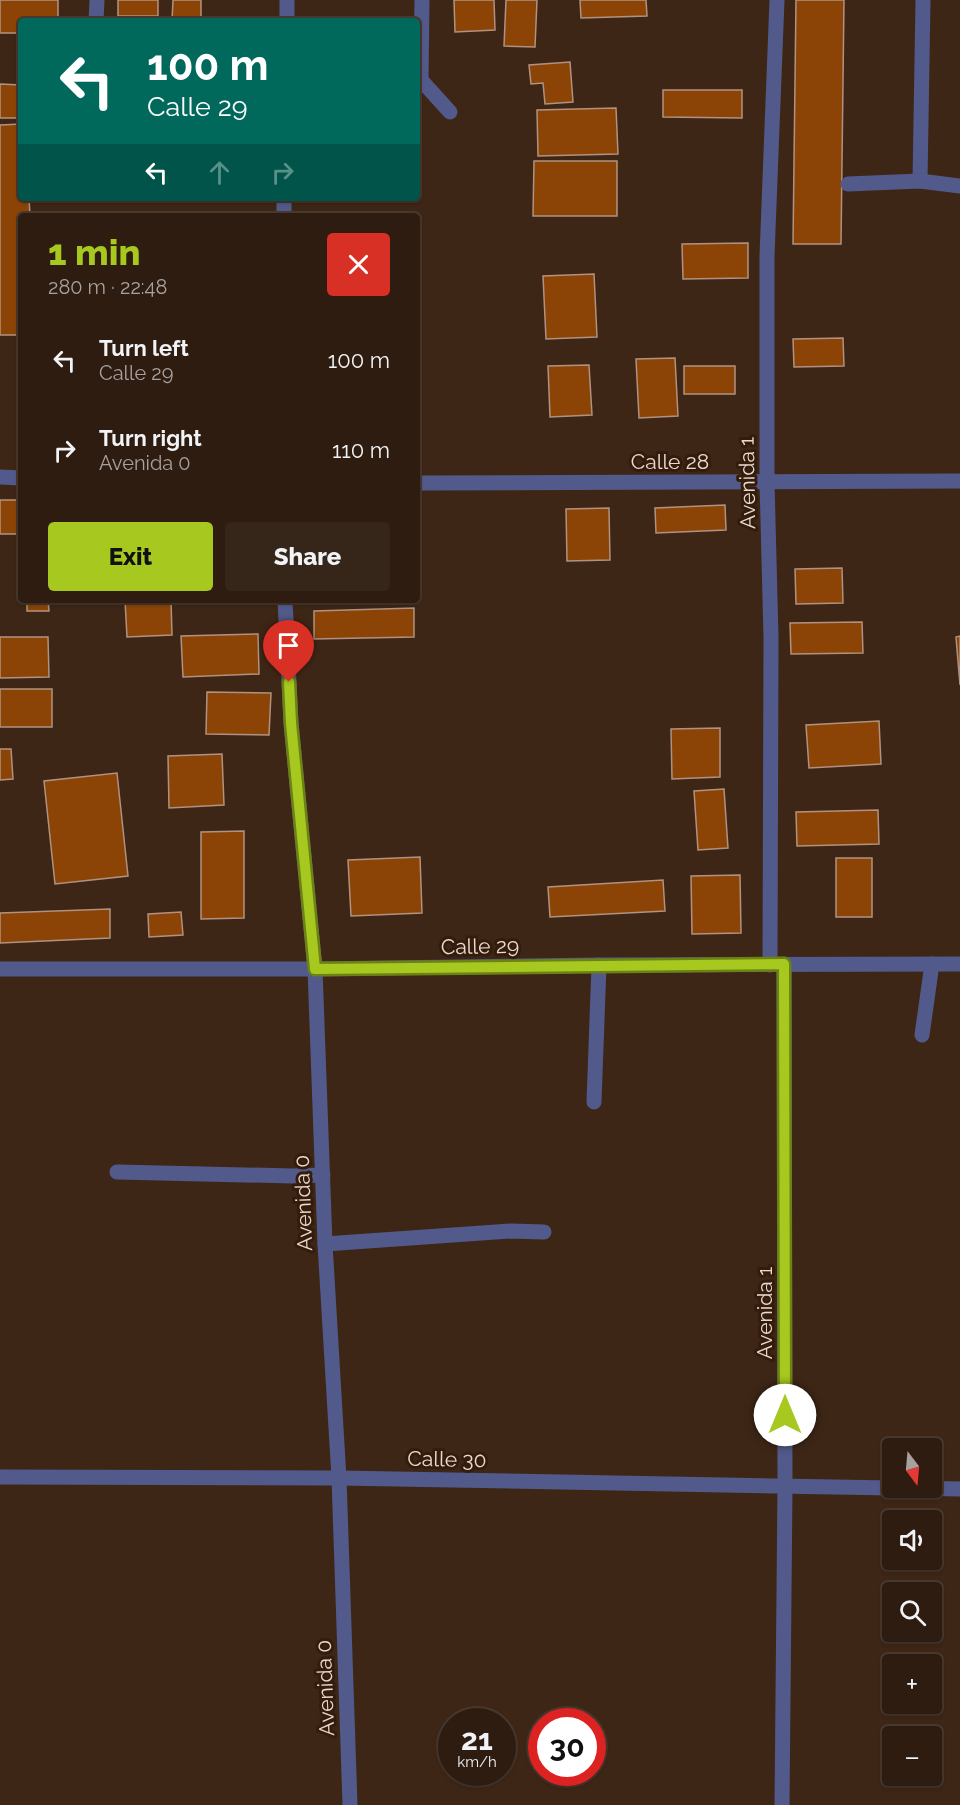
<!DOCTYPE html>
<html lang="en">
<head>
<meta charset="utf-8">
<style>
	body { margin:0; font-family:Raleway,sans-serif; background:#362519; color:#f1f3f6; height:100vh; display:flex; flex-direction:column; font-size:22px; white-space:nowrap }
	* { box-sizing:border-box; margin:0 }
	p { font-size:20px; color:#a7a19f }
	.icon { flex:none; width:33px; height:33px; fill:none; stroke:currentColor; stroke-width:2; stroke-linecap:round; stroke-linejoin:round }
	.map { position:relative; flex:1; overflow:hidden }
	.side { position:absolute; left:18px; top:213px; width:402px; height:390px; display:flex; flex-direction:column; background:#2e1c10; border-radius:6px; box-shadow:0 2px 4px #0004,0 0 0 2px #493a30 }
	.side>* { flex:none }
	.top-card { position:absolute; left:18px; top:18px; width:402px; height:183px; border-radius:6px; box-shadow:0 2px 4px #0004,0 0 0 2px #493a30; background:#00695c; color:#fff; overflow:hidden }
	.needle { width:39px; rotate:164deg }
	.controls { position:absolute; left:882px; top:1438px; display:grid; gap:12px }
	.controls a { display:grid; place-items:center; width:60px; height:60px; border-radius:6px; background:#2e1c10; box-shadow:0 2px 4px #0004,0 0 0 2px #493a30; font-size:30px }
	.speed { position:absolute; left:438px; top:1708px; display:flex; gap:12px; font-size:30px; font-weight:700; text-align:center }
	.speed>* { display:grid; place-content:center; width:78px; height:78px; border-radius:50%; background:#2e1c10; box-shadow:0 2px 4px #0004,0 0 0 2px #493a30; line-height:1 }
	.speed small { font-size:15px; font-weight:400 }
	.speed .limit { border:9px solid #d22; background:#fff; color:#111 }
	.pin { position:absolute; display:grid; place-items:center; width:51px; height:51px; color:#fff; margin:-62px -26px; border-radius:50% 50% 50% 0; rotate:-45deg; box-shadow:0 0 6px #0007 }
	.pin .icon { rotate:45deg }
	.me { position:absolute; width:66px; margin:-33px; rotate:0deg; stroke-linejoin:round; filter:drop-shadow(0 0 4px #0008) }
	.turn { display:flex; align-items:center; gap:21px; height:126px; padding:0 30px; font-size:27px }
	.turn .icon { width:78px; height:78px; stroke-width:2.5 }
	.turn b { display:block; font-size:42px; line-height:51px }
	.lanes { display:flex; align-items:center; height:57px; padding:0 30px; background:#0003; justify-content:center; gap:30px; direction:ltr }
	.lanes .off { opacity:.35 }
	.round { display:grid; place-items:center; flex:none; width:63px; height:63px; border-radius:6px; background:#362519 }
	.overview { display:flex; align-items:center; justify-content:space-between; height:102px; padding:0 30px }
	h1 { font-size:36px; font-weight:800; line-height:45px; color:#a7c81f }
	.cta { display:flex; gap:12px; margin-top:auto; padding:12px 30px }
	.cta a { flex:1; height:69px; border-radius:6px; background:#a7c81f; color:#111; font-size:24px; font-weight:800; line-height:69px; text-align:center }
	.cta a+a { background:#362519; color:#f1f3f6 }
	ul { padding:0; list-style:none }
	li { display:flex; align-items:center; gap:18px; height:90px; padding:0 30px }
	li div { flex:1 }
	li b { display:block; font-size:22px }
	li em { font-style:normal }
	.map>svg:first-child { display:block }
	.building { fill:#8b4406; stroke:#b19280; stroke-width:1.5 }
	.lines { fill:none; stroke-linecap:round; stroke-linejoin:round }
	.minor { stroke:#525a8b; stroke-width:15 }
	.route-casing { stroke:#6d8214; stroke-width:15 }
	.route { stroke:#a7c81f; stroke-width:10 }
	.labels { text-anchor:middle; dominant-baseline:central; stroke-width:6; stroke-linejoin:round; paint-order:stroke }
	.street-label { font-size:21px; fill:#e9d9cf; stroke:#341c0c }
</style>
</head>
<body>
<div class="map">
<svg width="960" height="1805" viewBox="0 0 960 1805">
	<rect width="100%" height="100%" fill="#3e2616"/>
	<g class="building">
		<path d="M0 0H58V21H21V33H0Z"/>
		<rect x="118" y="0" width="40" height="16"/>
		<path d="M173 0H201V21H172Z"/>
		<path d="M454 0H494L495 30 455 32Z"/>
		<path d="M506 0H537L535 47 504 46Z"/>
		<path d="M580 0H646L647 16 581 18Z"/>
		<path d="M796 0H844L841 244H793Z"/>
		<path d="M570 62 573 102 545 104 543 83 531 84 529 65Z"/>
		<path d="M0 84 21 85V118H0Z"/>
		<path d="M663 90H742V118L663 117Z"/>
		<path d="M616 108 618 154 538 156 537 110Z"/>
		<path d="M21 124V198H29L30 216H21V335H0V125Z"/>
		<path d="M534 161H617V216H533Z"/>
		<path d="M748 243V278L683 279 682 244Z"/>
		<path d="M594 274 597 337 546 339 543 276Z"/>
		<path d="M843 338 844 366 794 367 793 339Z"/>
		<path d="M675 358 678 416 639 418 636 359Z"/>
		<path d="M589 365 592 415 550 417 548 366Z"/>
		<rect x="684" y="366" width="51" height="28"/>
		<rect x="0" y="500" width="21" height="34"/>
		<path d="M725 505 726 530 656 533 655 508Z"/>
		<path d="M609 508 610 560 567 561 566 509Z"/>
		<path d="M842 568 843 603 796 604 795 569Z"/>
		<path d="M27 600H48L49 611H27Z"/>
		<path d="M125 600H171L172 635 127 637Z"/>
		<path d="M414 608V637L314 639V611Z"/>
		<path d="M862 622 863 653 791 654 790 623Z"/>
		<path d="M258 634 259 674 183 677 181 636Z"/>
		<path d="M960 636V685L956 637Z"/>
		<path d="M0 637H48L49 677 0 678Z"/>
		<rect x="0" y="689" width="52" height="38"/>
		<path d="M207 692 271 693 269 735 206 734Z"/>
		<path d="M879 721 881 764 809 768 806 725Z"/>
		<path d="M720 728V777L672 779 671 729Z"/>
		<path d="M0 749H11L13 779 0 780Z"/>
		<path d="M222 754 224 805 169 808 168 756Z"/>
		<path d="M117 773 128 876 55 884 44 781Z"/>
		<path d="M724 789 728 848 698 850 694 791Z"/>
		<path d="M878 810 879 844 797 846 796 812Z"/>
		<path d="M244 831V918L201 919V832Z"/>
		<path d="M420 857 422 913 351 916 348 860Z"/>
		<rect x="836" y="858" width="36" height="59"/>
		<path d="M740 875 741 933 692 934 691 876Z"/>
		<path d="M663 880 665 911 550 917 548 887Z"/>
		<path d="M110 909V938L0 943V913Z"/>
		<path d="M181 912 183 935 149 937 148 914Z"/>
	</g>
	<g class="lines">
		<g class="minor">
			<path d="M422 0 421 80 450 112"/>
			<path d="M96 21 97 0"/>
			<path d="M287 21V0"/>
			<path d="M920 181 923 0"/>
			<path d="M848 184 920 181 960 186"/>
			<path d="M284 216V198"/>
			<path d="M0 477 21 478"/>
			<path d="M417 483 960 481"/>
			<path d="M285 600 291 723 315 969 325 1244 339 1478 350 1805"/>
			<path d="M770 965 771 637 767 482V256L777 0"/>
			<path d="M0 969H315L599 965 960 964"/>
			<path d="M922 1035 932 964"/>
			<path d="M594 1102 599 965"/>
			<path d="M117 1172 293 1176 323 1175"/>
			<path d="M325 1244 511 1231 544 1232"/>
			<path d="M0 1477 339 1478 892 1488"/>
			<path d="M912 1488 960 1489"/>
			<path d="M782 1805 785 1486 784 964"/>
		</g>
	</g>
	<g class="lines">
		<defs>
			<path id="route" d="M289 682 291 723 315 969 784 964 785 1415"/>
		</defs>
		<use href="#route" class="route-casing"/>
		<use href="#route" class="route"/>
	</g>
	<g class="labels">
		<g class="street-label">
			<text x="670" y="461">Calle 28</text>
			<text transform="translate(747 483) rotate(-91)">Avenida 1</text>
			<text transform="translate(480 946) rotate(-1)">Calle 29</text>
			<text transform="translate(303 1203) rotate(-92)">Avenida 0</text>
			<text transform="translate(764 1313) rotate(-90)">Avenida 1</text>
			<text transform="translate(447 1459) rotate(1)">Calle 30</text>
			<text transform="translate(325 1688) rotate(-92)">Avenida 0</text>
		</g>
	</g>
</svg>
<div class="controls">
<a><svg class="needle" viewBox="-14 -14 28 28"><path d="M0-13l5 13h-10z" fill="#e53935"/><path d="M0 13l5-13h-10z" fill="#a7a19f"/></svg></a>
<a><svg class="icon" aria-label="sound" viewBox="0 0 24 24"><path d="M4 9h4l5-4v14l-5-4H4zM17 9q2 3 0 6"/></svg></a>
<a><svg class="icon" aria-label="search" viewBox="0 0 24 24"><circle cx="10" cy="10" r="6"/><path d="M15 15l6 6"/></svg></a>
<a>+</a>
<a>−</a>
</div>
<div class="speed"><div>21<small>km/h</small></div><div class="limit">30</div></div>
<div class="pin" style="left:289px;top:682px;background:#d93025"><svg class="icon" aria-label="arrive" viewBox="0 0 24 24"><path d="M6 21V4h12l-3 4 3 4H6"/></svg></div>
<svg class="me" style="left:785px;top:1415px" viewBox="-20 -20 40 40"><circle r="19" fill="#fff"/><path d="M0-13L10 11 0 6-10 11z" fill="#a7c81f"/></svg>
<div class="top-card">
<div class="turn"><svg class="icon" aria-label="left" viewBox="0 0 24 24"><path d="M17 20v-9H6M10 6l-5 5 5 5"/></svg><div><b>100 m</b>Calle 29</div></div>
<div class="lanes"><svg class="icon" aria-label="left" viewBox="0 0 24 24"><path d="M17 20v-9H6M10 6l-5 5 5 5"/></svg><svg class="icon off" aria-label="ahead" viewBox="0 0 24 24"><path d="M12 20V5M6 11l6-6 6 6"/></svg><svg class="icon off" aria-label="right" viewBox="0 0 24 24"><path d="M7 20v-9h11M14 6l5 5-5 5"/></svg></div>
</div>
<section class="side">
<div class="overview"><div><h1>1 min</h1><p>280 m · 22:48</p></div><a class="round" style="background:#d93025;color:#fff"><svg class="icon" aria-label="close" viewBox="0 0 24 24"><path d="M6 6l12 12M18 6L6 18"/></svg></a></div>
<ul>
<li><svg class="icon" aria-label="left" viewBox="0 0 24 24"><path d="M17 20v-9H6M10 6l-5 5 5 5"/></svg><div><b>Turn left</b><p>Calle 29</p></div><em>100 m</em></li>
<li><svg class="icon" aria-label="right" viewBox="0 0 24 24"><path d="M7 20v-9h11M14 6l5 5-5 5"/></svg><div><b>Turn right</b><p>Avenida 0</p></div><em>110 m</em></li>
</ul>
<div class="cta"><a>Exit</a><a>Share</a></div>
</section>
</div>
</body>
</html>
